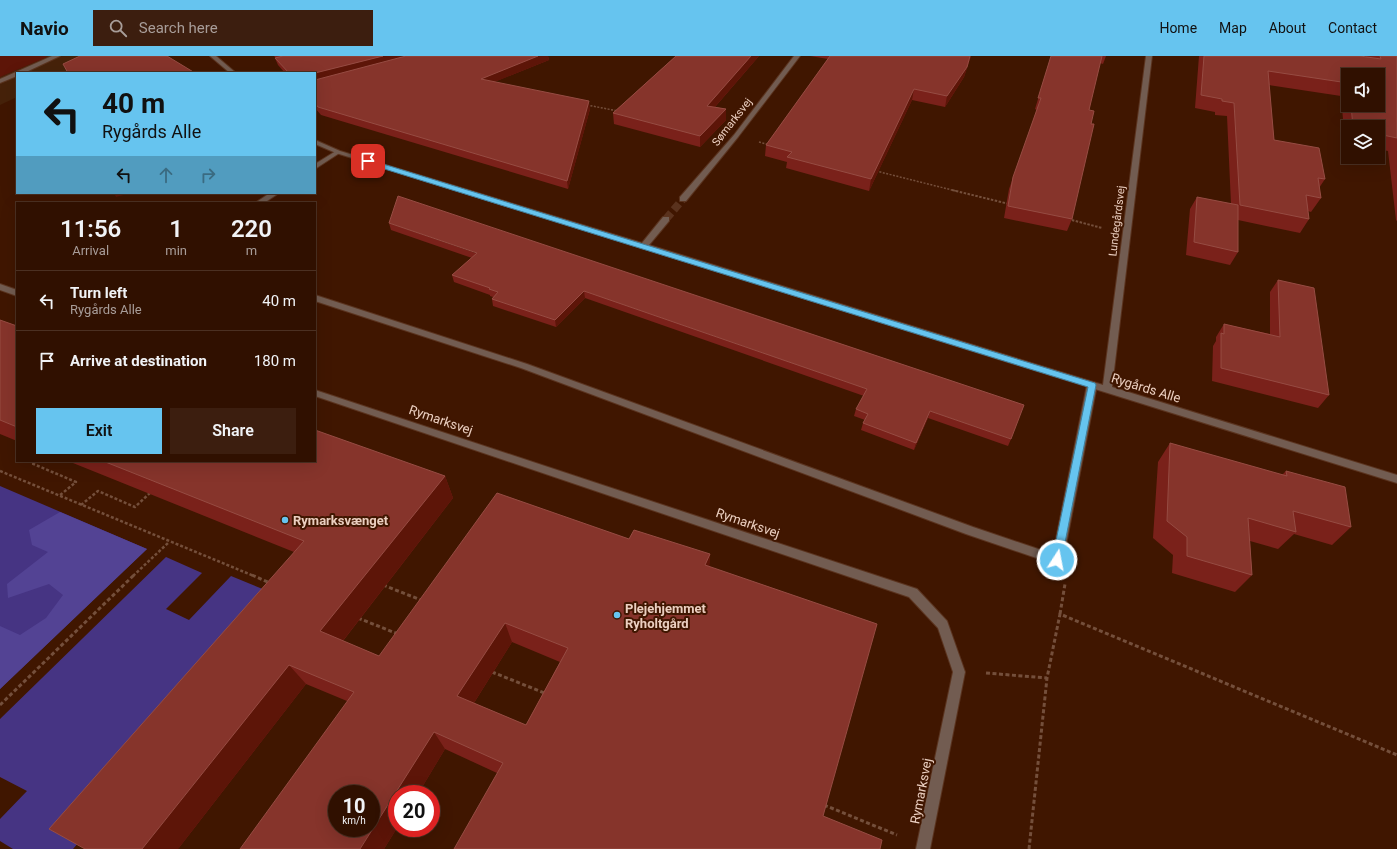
<!DOCTYPE html>
<html lang="en">
<head>
<meta charset="utf-8">
<style>
	body { margin:0; font-family:Roboto,sans-serif; background:#3c1e0f; color:#f1f3f6; height:100vh; display:flex; flex-direction:column; font-size:15px; white-space:nowrap }
	* { box-sizing:border-box; margin:0 }
	p { font-size:13px; color:#a89d99 }
	.icon { flex:none; width:22px; height:22px; fill:none; stroke:currentColor; stroke-width:2; stroke-linecap:round; stroke-linejoin:round }
	.map { position:relative; flex:1; overflow:hidden }
	.drawer { position:absolute; left:16px; top:146px; width:300px; height:260px; display:flex; flex-direction:column; background:#301000; border-radius:0px; box-shadow:0 4px 16px #0002,0 0 0 1px #4b3022 }
	.drawer>* { flex:none }
	.banner { position:absolute; left:16px; top:16px; width:300px; height:122px; border-radius:0px; box-shadow:0 4px 16px #0002,0 0 0 1px #4b3022; background:#66c4ef; color:#111; overflow:hidden }
	.buttons { position:absolute; left:1341px; top:12px; display:grid; gap:8px }
	.buttons a { display:grid; place-items:center; width:44px; height:44px; border-radius:0px; background:#301000; box-shadow:0 4px 16px #0002,0 0 0 1px #4b3022; font-size:20px }
	.speed { position:absolute; left:328px; top:729px; display:flex; gap:8px; font-size:20px; font-weight:700; text-align:center }
	.speed>* { display:grid; place-content:center; width:52px; height:52px; border-radius:50%; background:#301000; box-shadow:0 4px 16px #0002,0 0 0 1px #4b3022; line-height:1 }
	.speed small { font-size:10px; font-weight:400 }
	.speed .limit { border:6px solid #d22; background:#fff; color:#111 }
	.pin { position:absolute; display:grid; place-items:center; width:34px; height:34px; color:#fff; margin:-17px; border-radius:8px; box-shadow:0 2px 6px #0006 }
	.me { position:absolute; width:44px; margin:-22px; rotate:11deg; stroke-linejoin:round; filter:drop-shadow(0 0 3px #0008) }
	.turn { display:flex; align-items:center; gap:14px; height:84px; padding:0 20px; font-size:18px }
	.turn .icon { width:52px; height:52px; stroke-width:2.5 }
	.turn b { display:block; font-size:28px; line-height:34px }
	.lanes { display:flex; align-items:center; height:38px; padding:0 20px; background:#0003; justify-content:center; gap:20px; direction:ltr }
	.lanes .off { opacity:.35 }
	.eta { display:flex; justify-content:space-evenly; align-items:center; height:68px; text-align:center }
	.eta b { font-size:24px; font-weight:600; line-height:28px }
	.cta { display:flex; gap:8px; margin-top:auto; padding:8px 20px }
	.cta a { flex:1; height:46px; border-radius:0px; background:#66c4ef; color:#111; font-size:16px; font-weight:600; line-height:46px; text-align:center }
	.cta a+a { background:#3c1e0f; color:#f1f3f6 }
	ul { padding:0; list-style:none }
	li { display:flex; align-items:center; gap:12px; height:60px; padding:0 20px; border-top:1px solid #4b3022 }
	li div { flex:1 }
	li b { display:block; font-size:15px }
	li em { font-style:normal }
	header { display:flex; align-items:center; gap:24px; box-sizing:border-box; height:56px; padding:0 20px; background:#66c4ef; color:#111 }
	header strong { font-size:19px }
	nav { display:flex; gap:22px; margin-inline-start:auto; font-size:14px }
	.search { width:280px; height:36px; background:#3c1e0f; display:flex; align-items:center; gap:10px; box-sizing:border-box; padding:0 14px; border-radius:0px; color:#a89d99; font-size:15px }
	.map>svg:first-child { display:block }
	.built { fill:#46220a }
	.green { fill:#463483 }
	.forest { fill:#534394 }
	.lines { fill:none; stroke-linecap:round; stroke-linejoin:round }
	.street-tunnel { stroke:#5a321d; stroke-width:8; stroke-dasharray:8 4; stroke-linecap:butt }
	.lane-casing { stroke:#5b341f; stroke-width:2 }
	.street-casing { stroke:#5b341f; stroke-width:2 }
	.path-far3 { stroke:#744f3b; stroke-width:1.5; stroke-dasharray:2 1.5; stroke-linecap:butt }
	.path-far2 { stroke:#744f3b; stroke-width:2; stroke-dasharray:2.5 1.5; stroke-linecap:butt }
	.path-far1 { stroke:#744f3b; stroke-width:2.5; stroke-dasharray:3 2; stroke-linecap:butt }
	.path { stroke:#744f3b; stroke-width:3; stroke-dasharray:4 2.5; stroke-linecap:butt }
	.lane { fill:#725c51; fill-rule:evenodd }
	.street { fill:#725c51; fill-rule:evenodd }
	.wall { fill:#7a211a; fill-rule:evenodd }
	.shaded-wall { fill:#5d1508 }
	.building { fill:#86342b; stroke:#964c43; fill-rule:evenodd }
	.route { fill:#66c4ef; stroke:#427f9b }
	.poi-dot { fill:#66c4ef; stroke:#401600; stroke-width:1.5 }
	.labels { text-anchor:middle; dominant-baseline:central; stroke-width:4; stroke-linejoin:round; paint-order:stroke }
	.far-street-label { font-size:11px; fill:#ebcfc0; stroke:#401600 }
	.street-label { font-size:13px; fill:#ebcfc0; stroke:#401600 }
	.poi-label { font-size:13px; font-weight:bold; fill:#ebcfc0; stroke:#401600; text-anchor:start }
</style>
</head>
<body>
<header>
<strong>Navio</strong>
<div class="search"><svg class="icon" aria-label="search" viewBox="0 0 24 24"><circle cx="10" cy="10" r="6"/><path d="M15 15l6 6"/></svg>Search here</div>
<nav><a>Home</a><a>Map</a><a>About</a><a>Contact</a></nav>
</header>
<div class="map">
<svg width="1397" height="793" viewBox="0 0 1397 793">
	<rect width="100%" height="100%" fill="#401600"/>
	<path class="built" d="M0 0H104L68 17H17V41L0 49Z"/>
	<g class="green">
		<path d="M0 430 147 493 0 633Z"/>
		<path d="M166 501 202 517 166 553 189 564 231 520 287 543 73 793H13L0 785V763L27 735 0 721V663Z"/>
	</g>
	<path class="forest" d="M60 456 147 493 0 633V570L20 579 46 562 63 539 49 528 8 542 7 528 48 496 32 489 29 474Z"/>
	<g class="lines">
		<path class="street-tunnel" d="M666 163 683 143"/>
		<defs>
			<g id="lane">
				<path d="M52 0H60L24 17H17V20L0 27V23Z"/>
				<path d="M336 95 341 96 315 113V108Z"/>
				<path d="M270 137H279L264 147H255Z"/>
				<path d="M315 239 527 308 973 471 1053 498 1087 329 1092 326 1095 327 1097 329 1063 504 1061 507 1057 509 966 478 521 312 315 245Z"/>
			</g>
			<g id="street">
				<path d="M210 0H216L236 17H230Z"/>
				<path d="M794 0H800L738 81 686 145H680V141L734 79Z"/>
				<path d="M1146 0H1152L1112 331 1397 419V427L336 97 315 88V84L340 95 642 187 663 161H669V165L649 189 1103 329Z"/>
				<path d="M0 228 17 234V240L0 234Z"/>
				<path d="M315 334 917 533 947 565 965 616 930 793H916L953 616 938 572 909 541 315 340Z"/>
			</g>
		</defs>
		<use href="#lane" class="lane-casing"/>
		<use href="#street" class="street-casing"/>
		<g class="path-far3">
			<path d="M587 49 618 55"/>
			<path d="M759 86 770 89"/>
			<path d="M876 115 956 135"/>
		</g>
		<g class="path-far2">
			<path d="M952 134 1009 148"/>
			<path d="M1068 163 1102 172"/>
		</g>
		<g class="path-far1">
			<path d="M34 405 31 407 76 426 59 440"/>
			<path d="M0 415 254 520"/>
			<path d="M81 449 98 435 135 451 151 436"/>
			<path d="M133 520 169 486"/>
		</g>
		<g class="path">
			<path d="M252 519 270 527"/>
			<path d="M383 529 421 544"/>
			<path d="M1060 558 1065 528"/>
			<path d="M358 562 398 578"/>
			<path d="M492 616 547 638"/>
			<path d="M986 617 1047 622"/>
			<path d="M0 649 134 519"/>
			<path d="M824 749 897 779"/>
			<path d="M1029 793 1047 622 1060 558 1397 699"/>
		</g>
		<use href="#lane" class="lane"/>
		<use href="#street" class="street"/>
	</g>
	<g class="wall">
		<path d="M274 0H548L549 4 494 26 590 53 568 133 321 59 315 52V17H285L278 9 275 2H276Z"/>
		<path d="M676 0H759L715 51 726 53V64L700 91 614 68 613 57Z"/>
		<path d="M810 0H971L964 21 945 51 912 44 869 135 786 112 787 106 765 100 766 89 828 3Z"/>
		<path d="M1051 0H1106L1103 8 1100 7 1089 54 1091 68 1072 163 1067 175 1004 162 1009 133 1037 54 1035 53Z"/>
		<path d="M1199 0H1360L1366 1V0H1397V165L1396 164 1388 95 1378 93V71H1348V88L1345 87 1341 40 1269 29 1274 84 1325 123 1319 132 1321 142 1311 156 1308 155 1309 163 1300 177 1238 164V196L1230 209 1186 199 1190 153 1197 141 1231 148 1227 60 1215 59V56L1195 52ZM1348 19 1378 49H1348Z"/>
		<path d="M389 167 1011 383 1008 390 928 362 914 394 861 374 863 367 865 364 854 360 856 353 864 340 585 242 556 271 493 250 492 243 493 241 490 240V239L454 226 452 219 472 202 391 174Z"/>
		<path d="M1278 224 1329 339 1318 352 1212 325 1213 290 1216 285V281L1224 268 1270 278V236Z"/>
		<path d="M0 264 17 270V385L0 378Z"/>
		<path d="M1170 387 1282 419 1286 415 1351 471 1332 489 1294 478 1278 493 1250 485 1252 519 1235 536 1172 517 1173 499 1153 482 1158 406Z"/>
		<path d="M68 405H315L445 420 453 442 343 585 379 600 629 483 710 498 709 511 497 717 445 693 418 738H397V772L384 793 347 645 306 628 178 793 294 496ZM512 586 560 606 526 669 474 647Z"/>
	</g>
	<g class="shaded-wall">
		<path d="M0 0H46L47 1 0 21Z"/>
		<path d="M383 0H414L315 25V17Z"/>
		<path d="M538 0H548L549 4 482 31 481 23Z"/>
		<path d="M751 0H759L707 60V50Z"/>
		<path d="M970 0H971L964 21 945 51 947 40Z"/>
		<path d="M914 33 912 44 869 135 871 123Z"/>
		<path d="M589 45 590 53 568 133 567 125Z"/>
		<path d="M726 53V64L700 91V80Z"/>
		<path d="M45 137H54L47 139Z"/>
		<path d="M114 137H131L116 141Z"/>
		<path d="M584 235 585 242 556 271 555 264Z"/>
		<path d="M930 355 928 362 914 394 916 387Z"/>
		<path d="M445 420 453 442 335 595 320 575Z"/>
		<path d="M710 498 709 520 705 509Z"/>
		<path d="M505 567 512 586 467 658 457 640Z"/>
		<path d="M289 609 306 628 178 793H142Z"/>
		<path d="M434 676 445 693 418 738H397V772L384 793H360Z"/>
	</g>
	<g class="building">
		<path d="M80 0H167L195 17H68L63 8Z"/>
		<path d="M283 0H383L315 17H289L275 2Z"/>
		<path d="M406 0H538L481 23 589 45 567 125 318 51 315 47V24Z"/>
		<path d="M676 0H751L707 50 726 53 700 80 613 57Z"/>
		<path d="M830 0H970L967 11 947 40 914 33 871 123 787 101 792 96 766 89Z"/>
		<path d="M1051 0H1102L1089 54 1094 55 1091 68H1094L1072 163 1008 150 1013 121 1041 42H1038Z"/>
		<path d="M1204 0H1360L1381 3 1380 0H1397V82L1378 78V71H1353L1351 49H1378V19H1348V27L1268 15 1274 84 1319 92 1325 123 1318 122 1321 142 1306 139 1309 163 1240 149 1234 47 1222 45V43L1201 39Z"/>
		<path d="M398 140 1024 349 1011 383 930 355 916 387 863 367 868 358 856 353 867 333 584 235 555 264 492 243 498 236 489 233 490 232 452 219 477 197 389 167Z"/>
		<path d="M1197 141 1238 149V196L1194 186Z"/>
		<path d="M1278 224 1314 232 1329 339 1221 312V277L1224 278V268L1280 281Z"/>
		<path d="M0 264 17 270V371L0 364Z"/>
		<path d="M315 374 445 420 320 575 379 600 497 437 629 483 634 474 710 498 705 509 877 568 823 760 882 784 880 793H454L503 707 434 676 360 793H240L354 636 289 609 142 793H85L49 773 304 485 103 405H315ZM505 567 568 592 526 669 457 640ZM337 738H371V772H337Z"/>
		<path d="M1170 387 1287 420 1286 415 1345 431 1351 471 1293 455 1296 476 1248 462 1252 519 1187 500V481L1167 465Z"/>
	</g>
	<path class="route" d="M365 104H370L1095 327 1096 329 1061 507 1057 508 1054 507 1052 504 1088 331 365 107Z"/>
	<g class="poi-dot">
		<circle cx="285" cy="464" r="4"/>
		<circle cx="617" cy="559" r="4"/>
	</g>
	<g class="labels">
		<g class="far-street-label">
			<text transform="translate(732 66) rotate(-52)">Sømarksvej</text>
			<text transform="translate(1117 165) rotate(-83)">Lundegårdsvej</text>
		</g>
		<g class="street-label">
			<text transform="translate(1146 332) rotate(17)">Rygårds Alle</text>
			<text transform="translate(441 364) rotate(19)">Rymarksvej</text>
			<text transform="translate(748 467) rotate(19)">Rymarksvej</text>
			<text transform="translate(921 735) rotate(-79)">Rymarksvej</text>
		</g>
		<g class="poi-label">
			<text x="293" y="464">Rymarksvænget</text>
			<text x="625" y="552">Plejehjemmet<tspan x="625" dy="15">Ryholtgård</tspan></text>
		</g>
	</g>
</svg>
<div class="buttons">
<a><svg class="icon" aria-label="sound" viewBox="0 0 24 24"><path d="M4 9h4l5-4v14l-5-4H4zM17 9q2 3 0 6"/></svg></a>
<a><svg class="icon" aria-label="layers" viewBox="0 0 24 24"><path d="M12 4l9 5-9 5-9-5zM3 14l9 5 9-5"/></svg></a>
</div>
<div class="speed"><div>10<small>km/h</small></div><div class="limit">20</div></div>
<div class="pin" style="left:368px;top:105px;background:#d93025"><svg class="icon" aria-label="arrive" viewBox="0 0 24 24"><path d="M6 21V4h12l-3 4 3 4H6"/></svg></div>
<svg class="me" style="left:1057px;top:504px" viewBox="-20 -20 40 40"><circle r="17" fill="#66c4ef" stroke="#fff" stroke-width="3"/><path d="M0-11L8 9 0 5-8 9z" fill="#fff"/></svg>
<div class="banner">
<div class="turn"><svg class="icon" aria-label="left" viewBox="0 0 24 24"><path d="M17 20v-9H6M10 6l-5 5 5 5"/></svg><div><b>40 m</b>Rygårds Alle</div></div>
<div class="lanes"><svg class="icon" aria-label="left" viewBox="0 0 24 24"><path d="M17 20v-9H6M10 6l-5 5 5 5"/></svg><svg class="icon off" aria-label="ahead" viewBox="0 0 24 24"><path d="M12 20V5M6 11l6-6 6 6"/></svg><svg class="icon off" aria-label="right" viewBox="0 0 24 24"><path d="M7 20v-9h11M14 6l5 5-5 5"/></svg></div>
</div>
<section class="drawer">
<div class="eta">
<div><b>11:56</b><p>Arrival</p></div>
<div><b>1</b><p>min</p></div>
<div><b>220</b><p>m</p></div>
</div>
<ul>
<li><svg class="icon" aria-label="left" viewBox="0 0 24 24"><path d="M17 20v-9H6M10 6l-5 5 5 5"/></svg><div><b>Turn left</b><p>Rygårds Alle</p></div><em>40 m</em></li>
<li><svg class="icon" aria-label="arrive" viewBox="0 0 24 24"><path d="M6 21V4h12l-3 4 3 4H6"/></svg><div><b>Arrive at destination</b></div><em>180 m</em></li>
</ul>
<div class="cta"><a>Exit</a><a>Share</a></div>
</section>
</div>
</body>
</html>
